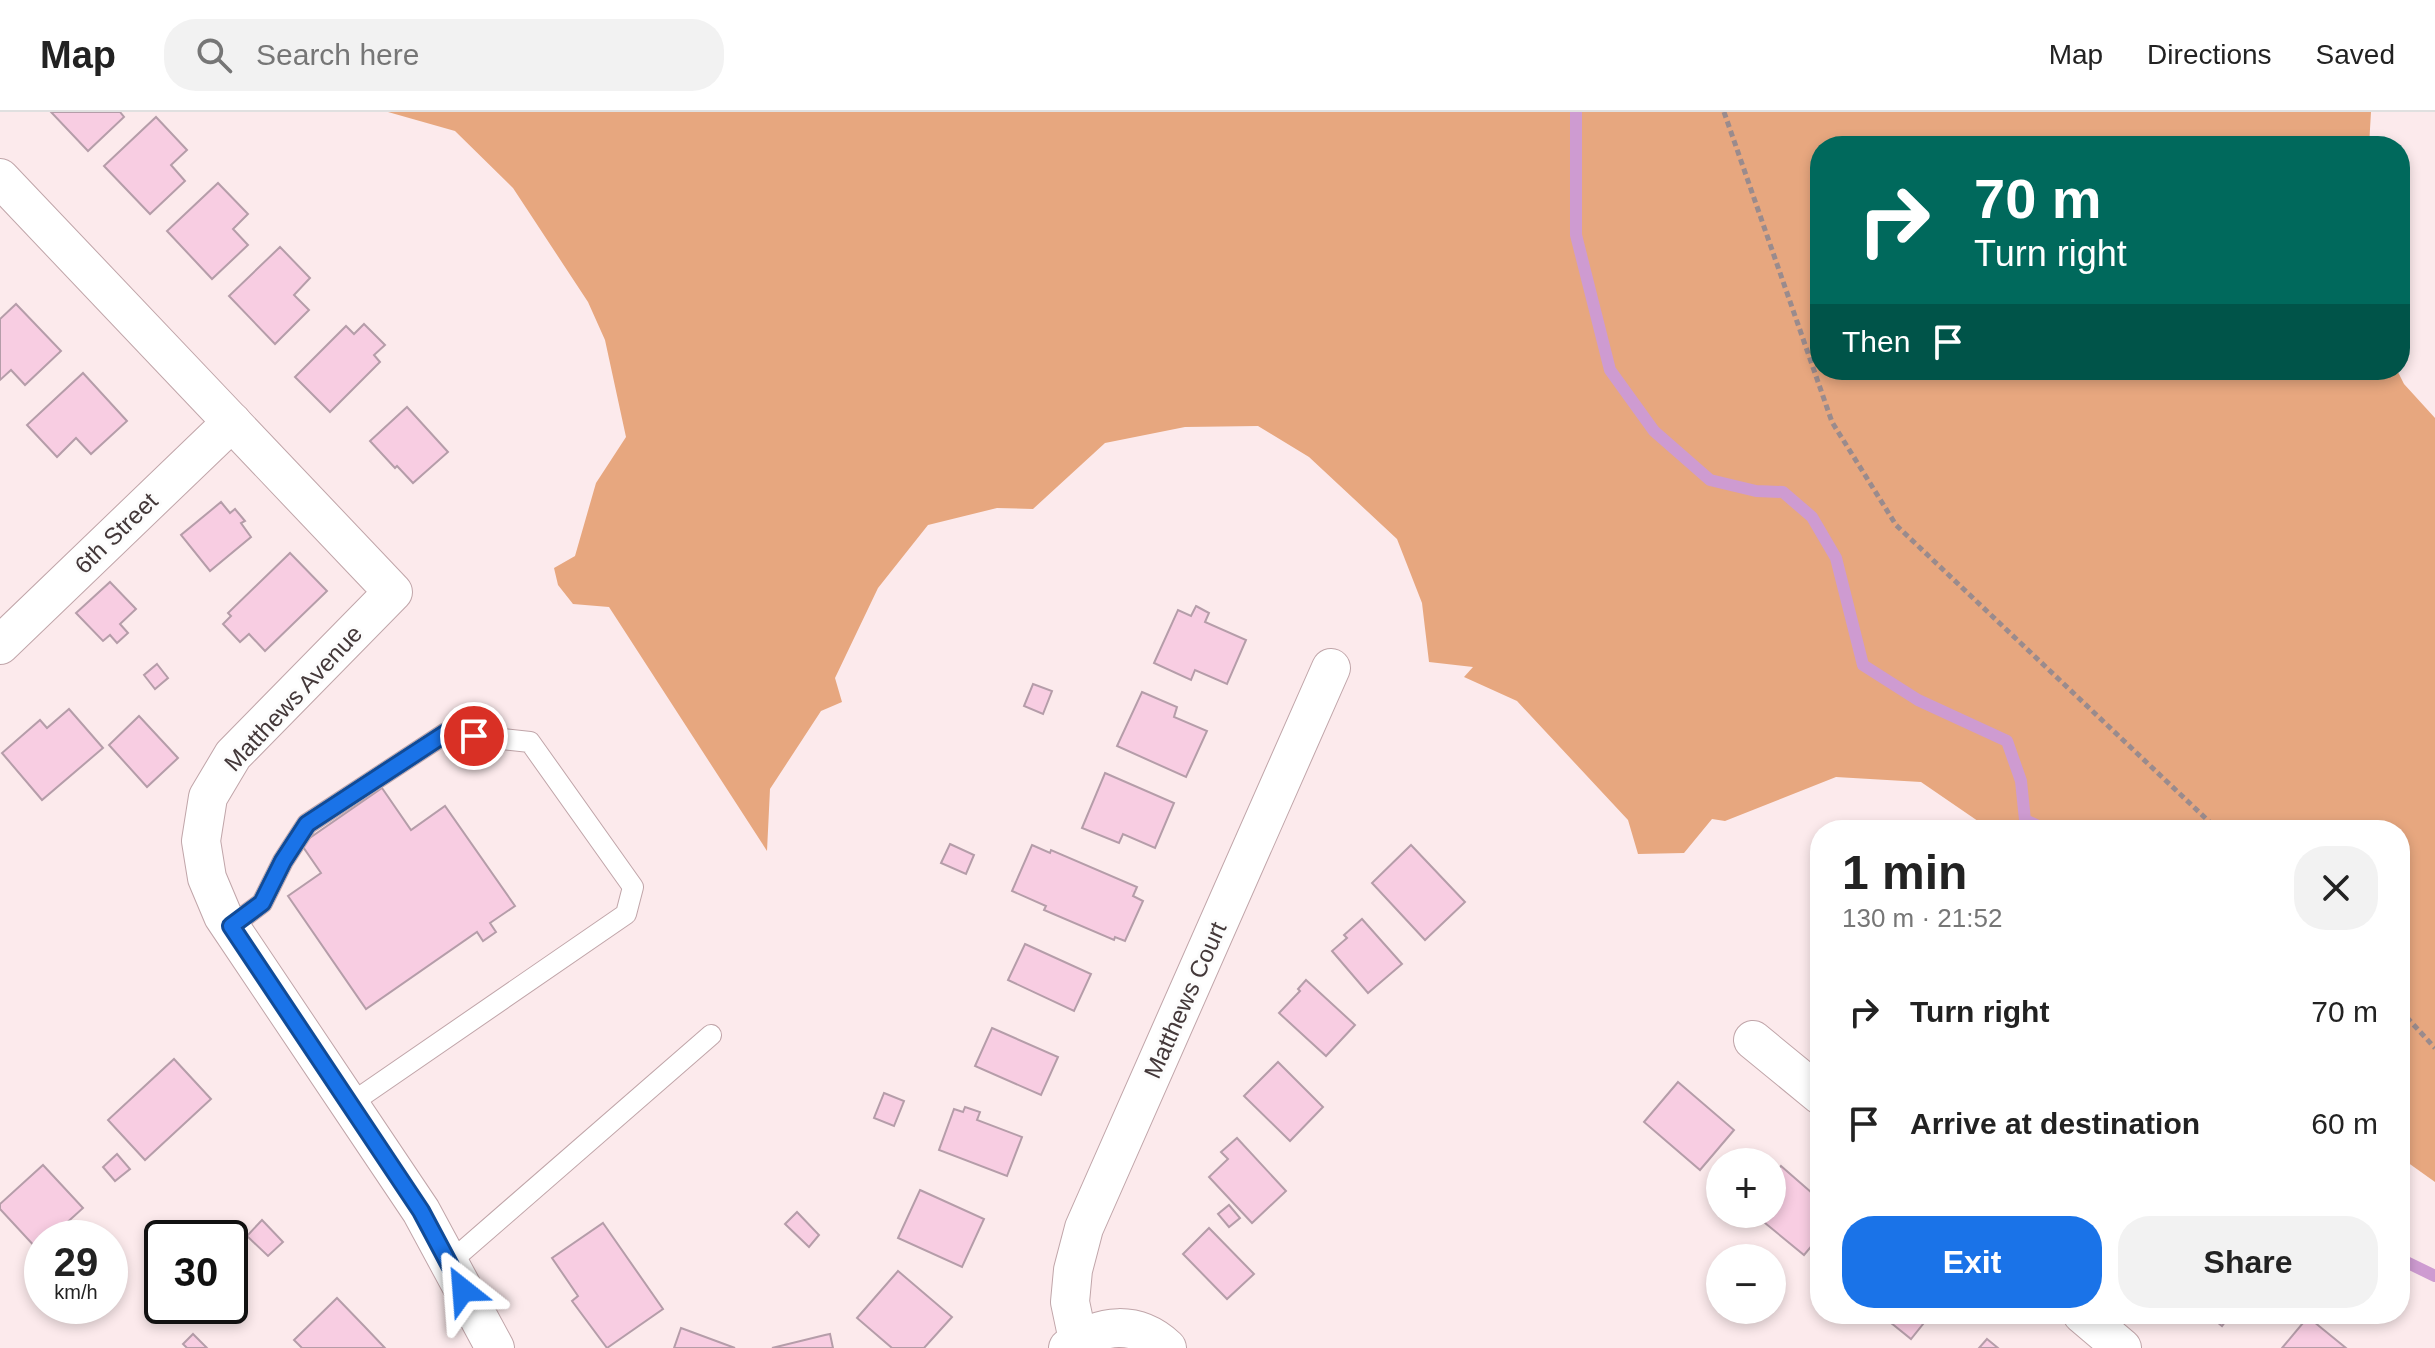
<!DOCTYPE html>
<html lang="en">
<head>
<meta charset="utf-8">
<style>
	body { margin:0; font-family:Arial,sans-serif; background:#f2f2f2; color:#222; height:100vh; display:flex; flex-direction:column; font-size:30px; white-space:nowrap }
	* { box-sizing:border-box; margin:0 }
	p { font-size:26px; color:#767676 }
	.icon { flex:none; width:44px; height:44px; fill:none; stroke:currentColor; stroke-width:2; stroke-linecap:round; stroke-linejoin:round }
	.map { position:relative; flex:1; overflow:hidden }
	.sheet { position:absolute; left:1810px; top:708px; width:600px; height:504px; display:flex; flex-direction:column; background:#fff; border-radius:32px; box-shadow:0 4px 12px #0003 }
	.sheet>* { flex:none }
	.guide { position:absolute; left:1810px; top:24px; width:600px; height:244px; border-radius:32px; box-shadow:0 4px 12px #0003; background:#00695c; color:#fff; overflow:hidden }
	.buttons { position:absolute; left:1706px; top:1036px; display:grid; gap:16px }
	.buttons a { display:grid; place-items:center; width:80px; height:80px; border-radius:50%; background:#fff; box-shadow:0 4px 12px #0003; font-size:40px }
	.speed { position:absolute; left:24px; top:1108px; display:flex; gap:16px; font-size:40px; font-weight:700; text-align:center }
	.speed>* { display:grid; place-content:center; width:104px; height:104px; border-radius:50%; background:#fff; box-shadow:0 4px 12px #0003; line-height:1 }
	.speed small { font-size:20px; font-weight:400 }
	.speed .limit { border:4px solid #111; border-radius:12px; background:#fff; color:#111 }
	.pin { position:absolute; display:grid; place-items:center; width:68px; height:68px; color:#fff; margin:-34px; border:4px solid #fff; border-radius:50%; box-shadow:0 2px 8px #0007 }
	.me { position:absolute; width:88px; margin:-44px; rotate:332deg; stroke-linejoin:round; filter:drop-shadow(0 0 6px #0008) }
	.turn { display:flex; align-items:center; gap:28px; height:168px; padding:0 32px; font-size:36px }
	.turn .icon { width:104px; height:104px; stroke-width:2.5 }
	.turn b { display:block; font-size:56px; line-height:68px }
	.then { display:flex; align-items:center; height:76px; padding:0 32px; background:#0003; gap:16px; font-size:30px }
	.round { display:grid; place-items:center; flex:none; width:84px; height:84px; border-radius:32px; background:#f2f2f2 }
	.headline { display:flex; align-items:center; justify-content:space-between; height:136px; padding:0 32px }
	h1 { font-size:48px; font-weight:800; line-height:60px }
	.cta { display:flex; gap:16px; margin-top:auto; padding:16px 32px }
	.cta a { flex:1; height:92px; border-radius:32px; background:#1a73e8; color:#fff; font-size:32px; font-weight:800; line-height:92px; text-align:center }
	.cta a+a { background:#f2f2f2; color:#222 }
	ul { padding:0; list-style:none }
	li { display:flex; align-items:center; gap:24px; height:112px; padding:0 32px }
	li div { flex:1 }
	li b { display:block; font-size:30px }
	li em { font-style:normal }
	header { display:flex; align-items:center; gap:48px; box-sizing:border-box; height:112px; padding:0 40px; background:#fff; border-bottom:2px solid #e0e0e0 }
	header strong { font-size:38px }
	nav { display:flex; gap:44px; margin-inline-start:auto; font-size:28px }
	.search { width:560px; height:72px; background:#f2f2f2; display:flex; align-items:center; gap:20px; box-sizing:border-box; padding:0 28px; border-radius:32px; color:#767676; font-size:30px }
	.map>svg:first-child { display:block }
	.forest { fill:#e7a77f }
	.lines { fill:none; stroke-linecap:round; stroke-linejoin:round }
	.stream { stroke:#ce9bd1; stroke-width:12 }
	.building { fill:#f8cde2; stroke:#b59da9; stroke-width:2 }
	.lane-casing { stroke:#c0a5a9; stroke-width:22 }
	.street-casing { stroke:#c0a5a9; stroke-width:40 }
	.path { stroke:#9a8b8d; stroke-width:5; stroke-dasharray:6 4; stroke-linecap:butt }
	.lane { stroke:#fff; stroke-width:20 }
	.street { stroke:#fff; stroke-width:38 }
	.route-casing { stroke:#114b97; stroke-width:20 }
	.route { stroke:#1a73e8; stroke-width:14 }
	.labels { text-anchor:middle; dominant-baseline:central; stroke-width:6; stroke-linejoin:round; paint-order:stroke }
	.street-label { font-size:24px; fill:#433839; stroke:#fcfcfc }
</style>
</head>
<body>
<header>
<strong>Map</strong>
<div class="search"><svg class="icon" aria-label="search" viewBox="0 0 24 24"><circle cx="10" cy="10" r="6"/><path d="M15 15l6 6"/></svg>Search here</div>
<nav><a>Map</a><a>Directions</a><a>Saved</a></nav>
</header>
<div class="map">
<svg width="2435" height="1236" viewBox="0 0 2435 1236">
	<rect width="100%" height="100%" fill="#fceaec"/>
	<path class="forest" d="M388 0H2371L2369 34H1820V258H2397L2404 272 2435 306V1070L2400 1045V718H1991L1921 670 1836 665 1725 709 1712 707 1684 741 1638 742 1628 708 1517 589 1464 565 1473 555 1429 550 1422 491 1397 427 1309 345 1258 314 1185 315 1105 331 1033 397 997 396 928 413 878 476 835 566 842 590 821 599 770 677 767 739 609 495 573 492 558 473 554 456 575 444 596 371 626 325 605 228 588 190 513 76 455 19Z"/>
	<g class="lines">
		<g class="stream">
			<path d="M1576 0V123L1610 258 1654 319 1710 368 1756 379 1783 380 1812 405 1836 446 1863 553 1918 588 2007 629 2021 669 2025 708 2047 718"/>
			<path d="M2400 1144 2402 1148 2435 1164"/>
		</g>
	</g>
	<g class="building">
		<path d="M51 0H120L124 5 88 39Z"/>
		<path d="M156 5 187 38 171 53 185 69 150 102 104 54Z"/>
		<path d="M218 71 248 102 233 117 248 133 212 167 167 119Z"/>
		<path d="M280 135 310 166 294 183 309 198 275 232 229 184Z"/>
		<path d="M16 192 61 239 25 273 11 258 0 268V207Z"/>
		<path d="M364 212 385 233 374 243 380 250 330 300 295 265 346 214 354 222Z"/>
		<path d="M83 261 127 309 91 342 76 326 57 345 27 313Z"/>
		<path d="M407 295 448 340 413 371 397 354 395 356 370 329Z"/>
		<path d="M221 390 230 401 235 397 245 409 241 411 251 425 210 459 181 423Z"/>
		<path d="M290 441 327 479 265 539 249 522 240 530 223 512 231 504 228 501Z"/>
		<path d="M110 470 136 497 120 512 128 521 117 531 110 523 103 529 76 501Z"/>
		<path d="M1196 494 1209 501 1205 510 1246 528 1227 572 1195 558 1191 568 1154 551 1178 498 1191 504Z"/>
		<path d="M157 552 168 566 155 577 144 563Z"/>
		<path d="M1033 572 1052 579 1043 602 1024 594Z"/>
		<path d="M1142 580 1177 595 1174 605 1207 619 1186 665 1117 634Z"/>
		<path d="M69 597 103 636 42 688 2 641 40 608 47 616Z"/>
		<path d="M139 604 178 646 147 675 109 633Z"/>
		<path d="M1105 661 1174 691 1155 736 1123 722 1119 731 1082 716Z"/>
		<path d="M382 676 411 718 445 694 515 794 490 811 496 820 483 829 477 820 366 897 288 784 321 761 301 732Z"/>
		<path d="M950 732 974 743 966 762 941 751Z"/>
		<path d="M1032 733 1050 741 1051 738 1137 775 1133 784 1143 789 1125 829 1115 825 1114 828 1044 798 1046 794 1012 779Z"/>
		<path d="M1411 733 1465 790 1425 828 1372 771Z"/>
		<path d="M1362 807 1402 852 1368 881 1332 839 1347 826 1344 823Z"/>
		<path d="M1025 832 1091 862 1074 899 1008 868Z"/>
		<path d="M1306 868 1355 913 1326 944 1279 901 1300 879 1298 877Z"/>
		<path d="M992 916 1058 945 1041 983 975 954Z"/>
		<path d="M174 947 211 987 145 1048 108 1008Z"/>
		<path d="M1278 950 1323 995 1290 1029 1244 984Z"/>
		<path d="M1678 970 1734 1018 1700 1058 1644 1010Z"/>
		<path d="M884 981 904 989 894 1014 874 1006Z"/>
		<path d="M965 995 980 1000 977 1008 1022 1025 1007 1064 939 1038 954 997 963 1000Z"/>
		<path d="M1237 1026 1286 1079 1252 1111 1209 1065 1228 1047 1221 1040Z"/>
		<path d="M117 1042 130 1057 115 1069 103 1055Z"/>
		<path d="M43 1053 83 1096 50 1126H42V1134L38 1138 0 1097V1092Z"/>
		<path d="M1781 1054 1820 1088V1124L1804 1143 1754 1102H1772V1065Z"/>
		<path d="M920 1078 984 1107 962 1155 898 1126Z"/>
		<path d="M1229 1093 1240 1106 1229 1115 1218 1102Z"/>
		<path d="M797 1100 819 1123 809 1135 785 1112Z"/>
		<path d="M262 1108 283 1130 268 1144 247 1124Z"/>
		<path d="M603 1111 663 1197 607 1236 572 1189 578 1184 552 1146Z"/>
		<path d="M1209 1116 1254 1162 1227 1187 1183 1142Z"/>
		<path d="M898 1159 952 1205 924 1236H892L857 1206Z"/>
		<path d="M337 1186 365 1215 385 1236H302L294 1228Z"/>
		<path d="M1880 1202H1931L1911 1227Z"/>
		<path d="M2207 1202H2231L2222 1214Z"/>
		<path d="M2308 1205 2330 1223 2346 1236H2282Z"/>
		<path d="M681 1216 735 1236H674Z"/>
		<path d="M193 1222 207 1236H187L183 1232Z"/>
		<path d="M830 1222 833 1236H772L825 1223Z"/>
		<path d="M1987 1227 1998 1236H1979Z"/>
	</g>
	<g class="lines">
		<defs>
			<g id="lane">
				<path d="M231 814 262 791 283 749 307 712 446 621 530 630 633 775 626 802 350 992"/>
				<path d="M449 1151 711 923"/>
			</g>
			<g id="street">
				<path d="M0 66 393 480 233 643 208 685 201 729 207 766 223 804 421 1099 495 1236"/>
				<path d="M0 533 232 310"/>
				<path d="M1753 928 1820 983"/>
				<path d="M2082 1202 2122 1236"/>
				<path d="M1078 1228 1070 1190 1073 1158 1084 1116 1331 556"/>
				<path d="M1068 1236C1100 1211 1137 1208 1167 1236"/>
			</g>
		</defs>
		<use href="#lane" class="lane-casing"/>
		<use href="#street" class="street-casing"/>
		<g class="path">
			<path d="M1724 0 1832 310 1896 413 2218 718"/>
			<path d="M2400 898 2435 936"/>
		</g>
		<use href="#lane" class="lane"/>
		<use href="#street" class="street"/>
	</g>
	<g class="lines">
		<defs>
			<path id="route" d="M463 1178 421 1099 231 814 262 791 283 749 307 712 446 621 474 624"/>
		</defs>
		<use href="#route" class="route-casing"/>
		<use href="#route" class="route"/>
	</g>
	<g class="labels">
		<g class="street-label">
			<text transform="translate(116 421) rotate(-44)">6th Street</text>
			<text transform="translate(293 586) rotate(-47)">Matthews Avenue</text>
			<text transform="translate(1185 888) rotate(-66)">Matthews Court</text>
		</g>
	</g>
</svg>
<div class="buttons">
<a>+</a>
<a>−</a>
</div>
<div class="speed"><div>29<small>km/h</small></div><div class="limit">30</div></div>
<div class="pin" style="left:474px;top:624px;background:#d93025"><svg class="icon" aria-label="arrive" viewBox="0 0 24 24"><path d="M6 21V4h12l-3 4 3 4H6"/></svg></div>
<svg class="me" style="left:463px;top:1178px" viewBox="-20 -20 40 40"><path d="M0-17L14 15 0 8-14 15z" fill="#1a73e8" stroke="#fff" stroke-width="4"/></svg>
<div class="guide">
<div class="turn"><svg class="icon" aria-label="right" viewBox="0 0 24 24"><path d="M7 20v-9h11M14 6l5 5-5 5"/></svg><div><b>70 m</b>Turn right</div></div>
<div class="then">Then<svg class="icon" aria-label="arrive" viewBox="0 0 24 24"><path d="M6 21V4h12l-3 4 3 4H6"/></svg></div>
</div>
<section class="sheet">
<div class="headline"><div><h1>1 min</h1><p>130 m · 21:52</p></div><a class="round"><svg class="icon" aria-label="close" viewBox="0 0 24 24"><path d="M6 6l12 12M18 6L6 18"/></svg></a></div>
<ul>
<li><svg class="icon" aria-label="right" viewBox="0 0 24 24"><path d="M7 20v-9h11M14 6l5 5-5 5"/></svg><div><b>Turn right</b></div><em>70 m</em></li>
<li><svg class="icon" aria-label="arrive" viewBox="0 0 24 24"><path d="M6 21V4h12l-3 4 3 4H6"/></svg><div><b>Arrive at destination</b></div><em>60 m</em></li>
</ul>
<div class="cta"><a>Exit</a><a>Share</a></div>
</section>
</div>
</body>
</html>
